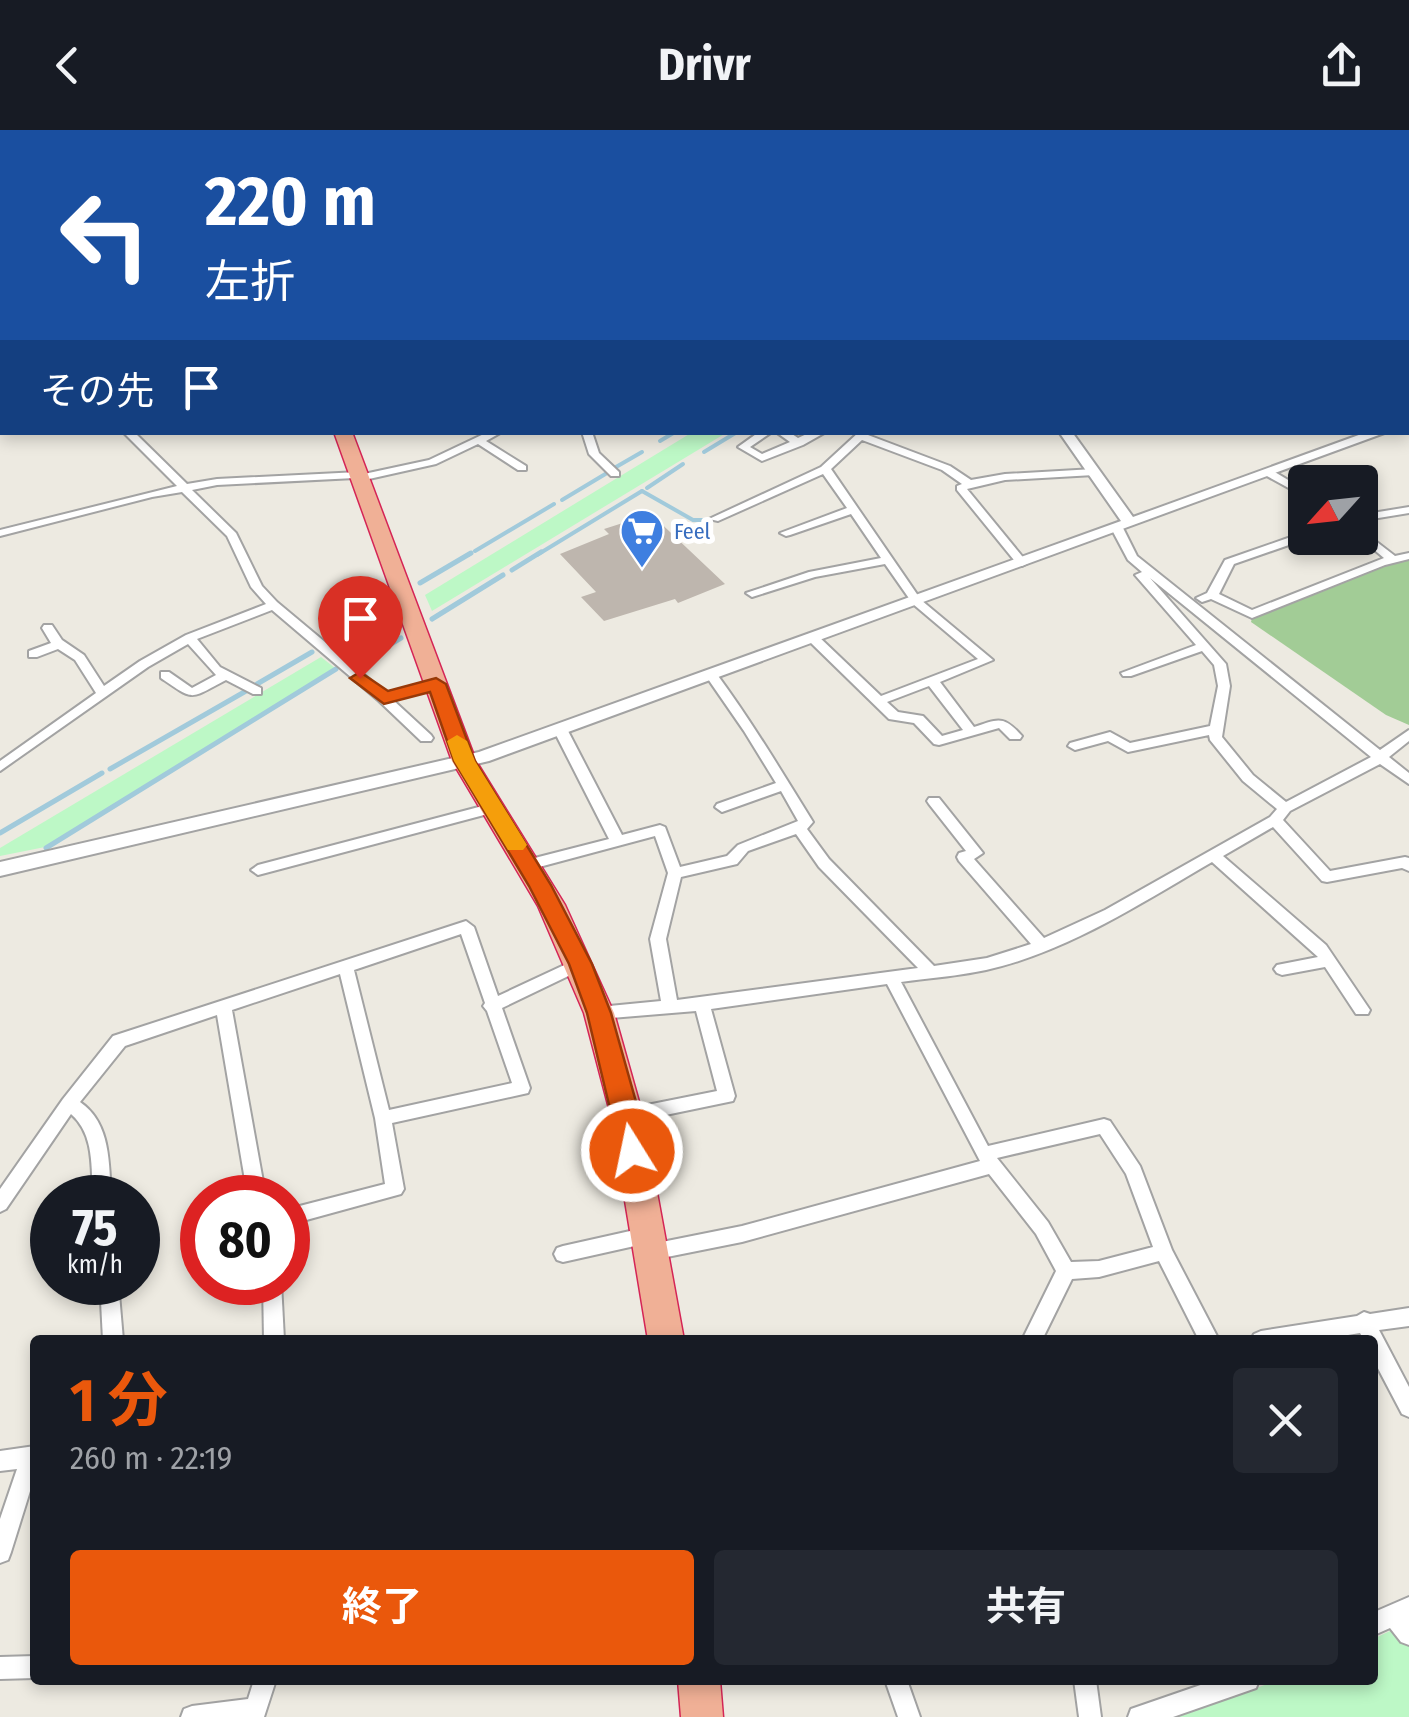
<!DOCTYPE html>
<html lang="ja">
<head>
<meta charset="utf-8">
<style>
	body { margin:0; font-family:"Fira Sans Condensed","Noto Sans JP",sans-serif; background:#242831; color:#f1f3f6; height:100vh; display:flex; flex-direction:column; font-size:38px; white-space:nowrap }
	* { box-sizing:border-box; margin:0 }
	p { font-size:32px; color:#9ea1a6 }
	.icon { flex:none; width:55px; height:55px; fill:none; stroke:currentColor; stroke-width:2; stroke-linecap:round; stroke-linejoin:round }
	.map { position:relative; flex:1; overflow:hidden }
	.details { position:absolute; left:30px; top:1205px; width:1348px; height:350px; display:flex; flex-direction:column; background:#171b24; border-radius:10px; box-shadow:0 5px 15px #0003 }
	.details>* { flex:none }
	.banner { position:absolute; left:0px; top:0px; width:1410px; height:305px; box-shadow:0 5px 15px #0003; background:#1a4fa0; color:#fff; overflow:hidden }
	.needle { width:65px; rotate:243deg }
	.fabs { position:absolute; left:1288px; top:335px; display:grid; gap:20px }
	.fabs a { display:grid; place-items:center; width:90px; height:90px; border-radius:10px; background:#171b24; box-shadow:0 5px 15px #0003; font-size:50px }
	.speed { position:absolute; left:30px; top:1045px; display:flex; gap:20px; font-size:50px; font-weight:700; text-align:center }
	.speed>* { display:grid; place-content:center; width:130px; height:130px; border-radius:50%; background:#171b24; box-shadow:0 5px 15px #0003; line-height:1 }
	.speed small { font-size:25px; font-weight:400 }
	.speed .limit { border:15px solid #d22; background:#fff; color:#111 }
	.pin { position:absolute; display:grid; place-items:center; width:85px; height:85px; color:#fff; margin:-102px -42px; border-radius:50% 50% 50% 0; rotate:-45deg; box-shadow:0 0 10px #0007 }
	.pin .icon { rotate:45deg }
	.me { position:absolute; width:110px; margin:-55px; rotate:350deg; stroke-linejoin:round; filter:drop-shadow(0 0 8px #0008) }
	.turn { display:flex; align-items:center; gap:35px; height:210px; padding:0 40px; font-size:45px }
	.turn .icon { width:130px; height:130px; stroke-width:2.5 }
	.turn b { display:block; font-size:70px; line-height:85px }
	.then { display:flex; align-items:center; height:95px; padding:0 40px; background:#0003; gap:20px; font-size:38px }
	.round { display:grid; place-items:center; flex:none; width:105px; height:105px; border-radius:10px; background:#242831 }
	.head { display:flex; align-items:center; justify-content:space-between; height:170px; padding:0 40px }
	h1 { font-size:60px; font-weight:700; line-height:75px; color:#ea580c }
	.cta { display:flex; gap:20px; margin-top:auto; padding:20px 40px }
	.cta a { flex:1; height:115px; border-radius:10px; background:#ea580c; color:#fff; font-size:40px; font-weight:700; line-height:115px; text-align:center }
	.cta a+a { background:#242831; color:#f1f3f6 }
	header { display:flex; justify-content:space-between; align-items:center; height:130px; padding:0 40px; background:#171b24; font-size:45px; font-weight:700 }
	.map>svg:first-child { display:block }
	.forest { fill:#a2cc96 }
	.park { fill:#bdf8c6 }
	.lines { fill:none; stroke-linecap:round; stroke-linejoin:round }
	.stream-far1 { stroke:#a1cadb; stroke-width:4 }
	.stream { stroke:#a1cadb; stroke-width:5 }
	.building { fill:#beb6ae }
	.minor-casing { stroke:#a3a3a3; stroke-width:4 }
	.tertiary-casing { stroke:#a3a3a3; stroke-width:4 }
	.trunk-casing { stroke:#d52556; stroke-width:3 }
	.minor { fill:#fff; fill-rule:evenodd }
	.tertiary { fill:#fff; fill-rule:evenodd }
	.trunk { fill:#f0b096; fill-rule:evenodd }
	.route { fill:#ea580c; stroke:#983908; stroke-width:2.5 }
	.slow { fill:#f59e0b }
	.labels { text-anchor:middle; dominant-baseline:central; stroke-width:10; stroke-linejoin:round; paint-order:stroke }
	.far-shop-label { font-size:22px; fill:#366cbe; stroke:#fff; text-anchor:start }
</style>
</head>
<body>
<header><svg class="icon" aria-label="back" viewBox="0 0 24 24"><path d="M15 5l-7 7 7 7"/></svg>Drivr<svg class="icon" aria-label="share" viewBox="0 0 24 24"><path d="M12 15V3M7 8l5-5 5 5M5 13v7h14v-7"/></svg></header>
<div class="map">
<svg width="1409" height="1587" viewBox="0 0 1409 1587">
	<rect width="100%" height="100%" fill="#edeae1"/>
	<path class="forest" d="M1409 429V595L1386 585 1251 492 1252 488 1384 435Z"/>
	<g class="park">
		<path d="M691 303H726L432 481 425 465Z"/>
		<path d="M321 527 335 538 45 717 0 726V718Z"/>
		<path d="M1390 1501 1403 1505 1409 1513V1587H1178L1278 1550H1372L1373 1509Z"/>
	</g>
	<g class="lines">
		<g class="stream-far1">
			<path d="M1331 2 1338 0"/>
			<path d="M660 311 675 302"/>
			<path d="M704 322 737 302"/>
			<path d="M616 337 642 322"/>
			<path d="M647 358 683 334"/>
			<path d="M642 361 693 390H707"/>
			<path d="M562 370 607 343"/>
			<path d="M475 421 554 374"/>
			<path d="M468 425 471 423"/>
			<path d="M537 425 642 361"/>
		</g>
		<g class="stream">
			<path d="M512 440 541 422"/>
			<path d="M420 453 471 423"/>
			<path d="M432 489 503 445"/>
			<path d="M330 512V506L385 474"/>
			<path d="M361 532 401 508"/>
			<path d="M257 554 312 522"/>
			<path d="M110 639 246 561"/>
			<path d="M0 703 102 643"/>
			<path d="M46 718 336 539"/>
		</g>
	</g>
	<path class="building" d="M651 384 725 454 678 473 675 469 604 491 581 467 596 462 560 424 609 404 604 399Z"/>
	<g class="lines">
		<defs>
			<g id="minor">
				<rect x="1408" y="23" width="1" height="4"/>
				<rect x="1408" y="61" width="1" height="5"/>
				<rect x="0" y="67" width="2" height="4"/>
				<rect x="1408" y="78" width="1" height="4"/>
				<rect x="1408" y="123" width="1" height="4"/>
				<path d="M0 132 2 133V138H0Z"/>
				<path d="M1408 135H1409V141L1408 140Z"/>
				<path d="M0 161 2 162V168H0Z"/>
				<path d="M1408 172 1409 173V179L1408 178Z"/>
				<path d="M1408 206 1409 207V213L1408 212Z"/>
				<path d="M2 250V256L0 257V251Z"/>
				<rect x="1408" y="251" width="1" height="6"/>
				<rect x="1408" y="280" width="1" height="7"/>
				<path d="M123 302H134L187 354 217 349 359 342 364 344 429 330 488 302H502L486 311 526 336V340H518L478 314 436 334 360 351 355 348 217 355 192 360 236 403 262 456 277 472 386 563 436 550 440 551V557L393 570 431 605 433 608 431 611H421L379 571 272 480 197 509 220 537 261 558V564H253L226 550C189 569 196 572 161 548V542H169L192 558 216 545 188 514 148 537 0 641V631L96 563 75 530 58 519 37 527H29V521L51 513 42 498 44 495H52L62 510 84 525 104 556 140 531 186 505 266 474 251 457 227 406 182 362 152 367 0 406V400L177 356Z"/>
				<path d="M582 302H592L599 323 619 342V346H611L589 324Z"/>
				<path d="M759 302H772L750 317 762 324 790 312 776 302H789L798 308 811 302H826L803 315 762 331 738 317Z"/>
				<path d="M859 302H870L868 305 950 336 971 350 1005 344 1094 339 1099 342 1094 345 1005 350 967 359 1026 431 1028 433 1022 436 1018 435 957 360V356L962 354 942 340 862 310 831 339 921 470 993 530 940 552 974 597C999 589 1003 585 1022 606L1020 609H1010L999 598 939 615 934 614 914 593 889 589 810 512V506H818L881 566 978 529 913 474 885 434 815 447 752 467 746 463 809 442 881 428 851 384 790 405 786 406 780 403 847 378 823 344 718 391 709 389 821 337ZM929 556 963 600 942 606 923 586 898 582 887 572Z"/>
				<path d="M1265 341H1273L1305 360V367L1265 345Z"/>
				<path d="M1409 377V383L1360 391V385Z"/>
				<path d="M1117 395 1123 398 1137 426 1380 620 1409 600V611L1389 627 1409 643V654L1380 634 1290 681 1283 690 1330 741 1405 727 1409 728V741L1402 738 1327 752 1322 751 1273 697 1223 726 1326 815 1370 880 1368 884H1356L1325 837 1282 845 1277 843 1274 839 1277 835 1318 827 1212 732C1141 773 1067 822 986 840 958 846 930 848 901 852L988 1016 1104 989 1110 991 1140 1036 1172 1120 1219 1210H1199L1159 1131 1099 1147 1072 1149 1042 1210H1022L1056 1141 1036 1104 989 1044 742 1112 652 1130 646 1128 643 1122 646 1116 652 1114 742 1096 980 1031 887 854 711 879 735 966 733 971 627 993 621 991 619 986 621 981 627 979 717 961 696 881 599 889 593 887 591 883 593 879 599 877 661 871 650 809 668 743 655 706 528 740 521 735 523 731 609 709 554 601 561 597 568 601 622 705 660 695 665 697 680 737 727 726 738 715 798 691 781 661 722 682 715 677 717 674 776 653 744 601 706 546 712 542 716 543C752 592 782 642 813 692L807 699 829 729 934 836 987 828 1031 814 959 731 957 727 959 723 966 721 929 674 927 671 929 668H939L983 723 974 729 1044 808 1105 780 1270 687 1277 679 1243 651 1210 610 1209 605 1128 622 1108 611 1075 620 1068 616 1070 613 1110 602 1130 613 1210 596 1218 556 1214 535 1202 521 1131 546H1123L1121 543 1196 515 1135 445 1142 442 1128 430 1111 398ZM1150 448 1371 627 1286 672 1253 645 1222 607 1230 556 1226 534ZM796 704 819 737 918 838 677 870 666 809 681 747 737 734 748 721ZM1100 1004 1126 1044 1153 1117 1099 1131 1071 1132 1048 1092 997 1028Z"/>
				<path d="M1360 399 1395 426 1409 423V429L1385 435 1252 488 1211 469 1202 472 1196 468 1207 463 1225 430 1305 402V408H1309L1234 434 1219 464 1252 480 1384 428 1360 408Z"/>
				<path d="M494 673 501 678 499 681 258 745 251 740 258 735Z"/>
				<path d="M466 791 474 797 498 866 575 830H585L588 834 585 838 502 878 530 958 528 963 392 993 404 1059 401 1064 288 1095V1079L385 1054 375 988 340 844 232 880 266 1068H248L217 885 125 916 80 972C111 993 109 1034 111 1068H93C91 1038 95 1005 71 984L6 1079 0 1082V1059L63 969 113 906ZM461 804 485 873 483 876 487 881 512 953 389 980 354 840Z"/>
				<path d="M648 1097 654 1099 657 1105 654 1111 648 1113 563 1132 557 1130 554 1124 557 1118 563 1116Z"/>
				<path d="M100 1152H118L123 1210H103Z"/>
				<path d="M263 1152H281L284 1210H264Z"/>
				<path d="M1409 1178V1196L1379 1200 1409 1257V1287L1402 1284 1372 1227V1210H1364L1360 1203 1318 1210H1251L1254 1204 1261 1201 1357 1186 1364 1182 1370 1184Z"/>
				<path d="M35 1316V1345L11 1422 8 1430 0 1433V1389L17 1339 0 1341V1321Z"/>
				<path d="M1409 1467V1515L1401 1512 1390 1498 1372 1506V1483Z"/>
				<path d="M35 1526V1548L0 1549V1527Z"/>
				<path d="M254 1550H276L264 1587H181L184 1579 192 1576 248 1569Z"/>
				<path d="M885 1550H907L920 1587H898Z"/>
				<path d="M1074 1550H1096L1101 1587H1079Z"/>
				<path d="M1215 1550H1259L1256 1558 1173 1587H1128L1131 1579Z"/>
			</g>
			<g id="tertiary">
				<path d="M264 0H274L275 2H266Z"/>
				<path d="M1059 302H1072L1133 387 1367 302H1387L489 631 0 746V732L479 622 1121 391Z"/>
			</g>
			<g id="trunk">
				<path d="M230 0H242L243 2H231Z"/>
				<path d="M334 302H352L476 631 565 775 614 883 643 986 684 1210H648L611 986 584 883 538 776 452 631Z"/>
				<path d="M678 1550H720L723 1587H681Z"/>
			</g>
		</defs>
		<use href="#minor" class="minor-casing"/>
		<use href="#tertiary" class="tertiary-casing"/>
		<use href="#trunk" class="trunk-casing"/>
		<use href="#minor" class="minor"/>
		<use href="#tertiary" class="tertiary"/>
		<use href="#trunk" class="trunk"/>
	</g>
	<path class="route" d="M360 542 388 561 436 548 446 554 475 631 551 755 592 834 611 883 640 986 645 1021 641 1029 632 1032 622 1029 587 883 569 834 529 756 454 631 430 562 384 574 350 548Z"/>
	<path class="slow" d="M457 605 467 611 475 631 527 715 523 720H508L454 631 447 611Z"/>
	<defs>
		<symbol id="supermarket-pin" viewBox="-11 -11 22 30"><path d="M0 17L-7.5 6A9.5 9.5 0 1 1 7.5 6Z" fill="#3f7fe0" stroke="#fff"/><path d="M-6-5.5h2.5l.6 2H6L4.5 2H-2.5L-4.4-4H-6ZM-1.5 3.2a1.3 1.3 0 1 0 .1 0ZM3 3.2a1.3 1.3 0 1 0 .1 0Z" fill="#fff"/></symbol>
	</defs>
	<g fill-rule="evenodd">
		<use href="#supermarket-pin" x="617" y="376" width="50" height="68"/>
	</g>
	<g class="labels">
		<g class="far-shop-label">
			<text x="674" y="401">Feel</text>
		</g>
	</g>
</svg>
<div class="fabs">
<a><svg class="needle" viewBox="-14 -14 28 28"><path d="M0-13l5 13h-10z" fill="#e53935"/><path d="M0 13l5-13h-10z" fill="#9ea1a6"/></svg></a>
</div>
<div class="speed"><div>75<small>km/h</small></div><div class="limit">80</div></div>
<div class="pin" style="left:360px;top:548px;background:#d93025"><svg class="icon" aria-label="arrive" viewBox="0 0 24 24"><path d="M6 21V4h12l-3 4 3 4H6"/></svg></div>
<svg class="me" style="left:632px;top:1021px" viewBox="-20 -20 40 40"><circle r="17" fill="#ea580c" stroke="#fff" stroke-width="3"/><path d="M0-11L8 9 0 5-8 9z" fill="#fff"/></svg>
<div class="banner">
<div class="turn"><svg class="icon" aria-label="left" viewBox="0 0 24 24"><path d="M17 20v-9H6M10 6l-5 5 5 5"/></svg><div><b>220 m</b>左折</div></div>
<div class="then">その先<svg class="icon" aria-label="arrive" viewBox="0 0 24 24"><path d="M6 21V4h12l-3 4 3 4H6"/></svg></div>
</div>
<section class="details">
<div class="head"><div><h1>1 分</h1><p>260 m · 22:19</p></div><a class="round"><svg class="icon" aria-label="close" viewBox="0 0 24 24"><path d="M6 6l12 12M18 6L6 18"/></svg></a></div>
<div class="cta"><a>終了</a><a>共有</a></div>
</section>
</div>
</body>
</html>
